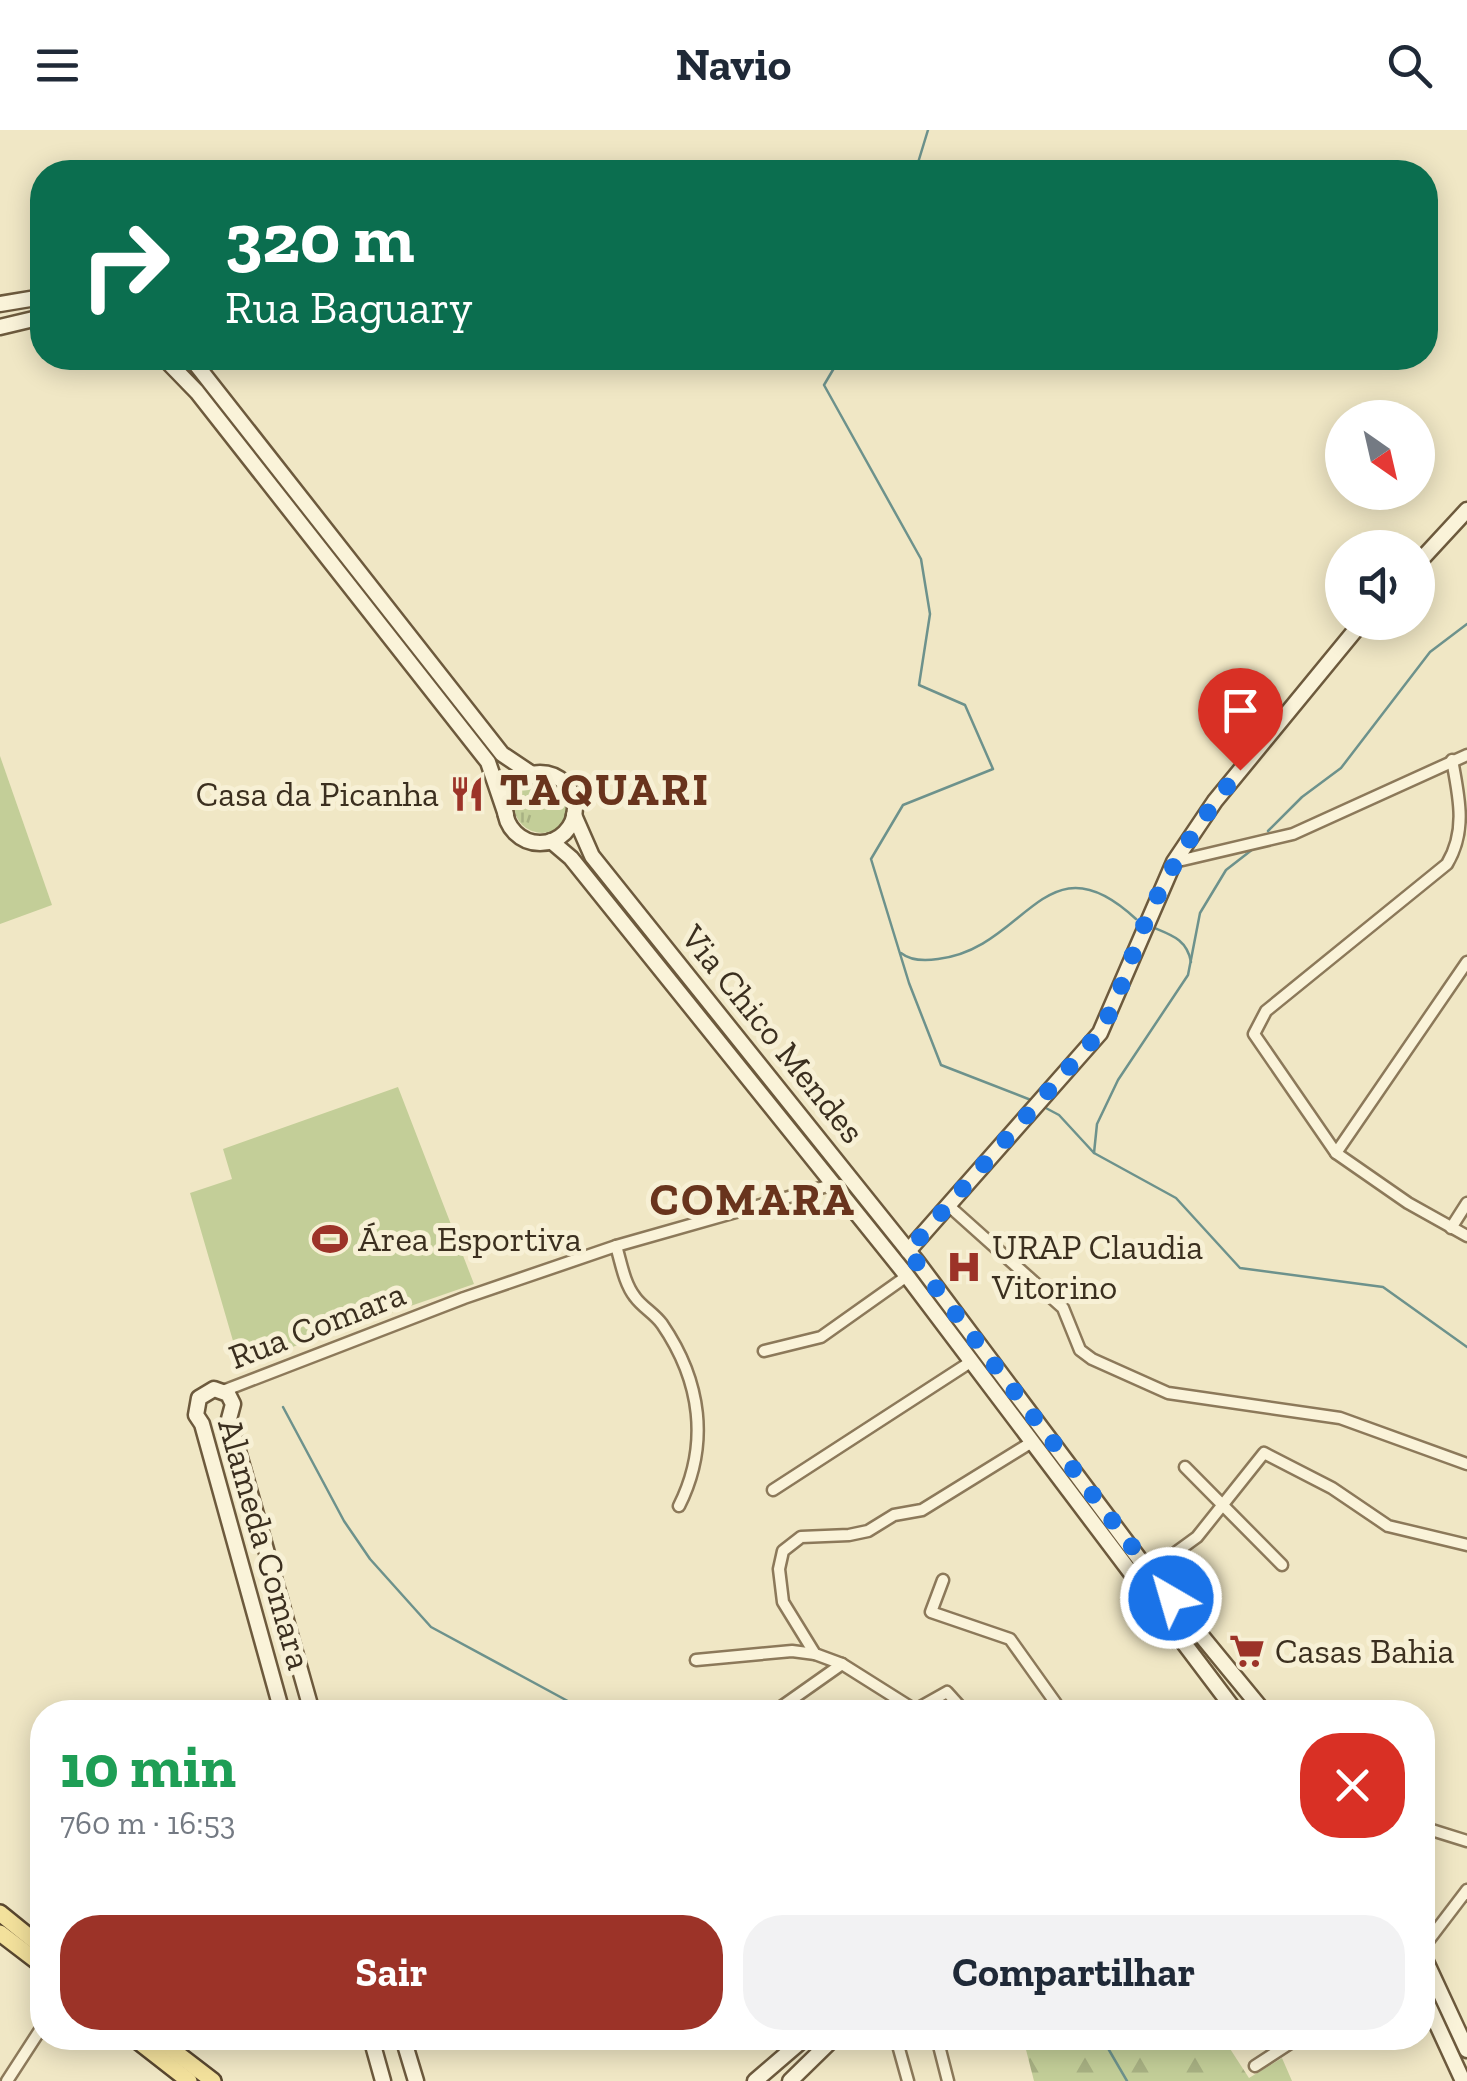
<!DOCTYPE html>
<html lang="pt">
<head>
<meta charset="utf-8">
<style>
	body { margin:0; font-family:"Zilla Slab",serif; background:#f2f2f3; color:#1f2937; height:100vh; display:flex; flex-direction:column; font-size:38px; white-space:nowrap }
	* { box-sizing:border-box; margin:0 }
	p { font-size:32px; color:#747a83 }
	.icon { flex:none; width:55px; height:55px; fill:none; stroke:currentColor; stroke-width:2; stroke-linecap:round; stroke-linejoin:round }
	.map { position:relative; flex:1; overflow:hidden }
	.details { position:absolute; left:30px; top:1570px; width:1405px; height:350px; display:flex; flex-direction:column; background:#fff; border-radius:40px; box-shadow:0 5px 25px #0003 }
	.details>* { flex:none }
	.guide { position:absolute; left:30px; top:30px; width:1408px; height:210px; border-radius:40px; box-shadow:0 5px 25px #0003; background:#0b6e4f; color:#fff; overflow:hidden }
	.needle { width:65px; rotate:146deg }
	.fabs { position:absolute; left:1325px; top:270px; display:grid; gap:20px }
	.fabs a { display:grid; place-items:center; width:110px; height:110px; border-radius:50%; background:#fff; box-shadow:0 5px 25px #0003; font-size:50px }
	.pin { position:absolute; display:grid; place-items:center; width:85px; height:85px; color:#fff; margin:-102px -42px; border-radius:50% 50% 50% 0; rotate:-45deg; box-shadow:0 0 10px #0007 }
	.pin .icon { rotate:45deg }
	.me { position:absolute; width:110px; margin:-55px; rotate:322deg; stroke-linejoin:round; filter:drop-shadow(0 0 8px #0008) }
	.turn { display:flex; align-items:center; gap:35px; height:210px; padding:0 30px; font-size:45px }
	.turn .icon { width:130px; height:130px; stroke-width:2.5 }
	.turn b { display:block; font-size:70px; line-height:85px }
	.round { display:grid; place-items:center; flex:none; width:105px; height:105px; border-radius:40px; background:#f2f2f3 }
	.head { display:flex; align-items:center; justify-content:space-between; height:170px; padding:0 30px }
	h1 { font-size:60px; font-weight:800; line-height:75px; color:#1e9e55 }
	.primary-button { display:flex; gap:20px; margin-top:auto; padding:20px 30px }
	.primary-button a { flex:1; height:115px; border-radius:40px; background:#9c3328; color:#fff; font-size:40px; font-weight:800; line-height:115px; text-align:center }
	.primary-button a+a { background:#f2f2f3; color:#1f2937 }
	header { display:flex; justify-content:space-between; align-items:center; height:130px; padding:0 30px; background:#fff; font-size:45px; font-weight:800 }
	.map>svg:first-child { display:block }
	.green { fill:#c3ce98 }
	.forest { fill:url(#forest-firs) }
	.park { fill:url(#park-tufts) }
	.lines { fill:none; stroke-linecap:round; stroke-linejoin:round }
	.stream { stroke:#6d928c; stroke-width:2.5 }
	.street-casing { stroke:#8c795a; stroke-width:15 }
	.secondary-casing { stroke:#6d5a3d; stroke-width:19 }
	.primary-casing { stroke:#59472f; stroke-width:20 }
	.street { stroke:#faf3d9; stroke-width:10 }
	.secondary { stroke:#faf3d9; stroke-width:14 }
	.primary { stroke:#f3e19c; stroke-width:15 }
	.route { stroke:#1a73e8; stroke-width:18; stroke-dasharray:0 32.4 }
	.labels { text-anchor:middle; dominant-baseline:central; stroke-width:10; stroke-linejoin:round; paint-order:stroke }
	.poi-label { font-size:35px; fill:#3b2f1f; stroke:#f7f0d5; text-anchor:start }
	.street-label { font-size:35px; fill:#3b2f1f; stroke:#f7f0d5 }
	.district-label { font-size:45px; font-weight:bold; letter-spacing:2.5px; fill:#69341d; stroke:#f7f0d5 }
</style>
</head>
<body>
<header><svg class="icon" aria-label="menu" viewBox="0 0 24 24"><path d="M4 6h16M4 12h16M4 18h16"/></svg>Navio<svg class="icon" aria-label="search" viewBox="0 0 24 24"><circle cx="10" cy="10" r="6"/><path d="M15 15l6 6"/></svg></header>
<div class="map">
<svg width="1467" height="1951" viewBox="0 0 1467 1951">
	<defs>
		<pattern id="forest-firs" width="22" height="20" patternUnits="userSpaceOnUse" patternTransform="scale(2.5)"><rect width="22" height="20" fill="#c3ce98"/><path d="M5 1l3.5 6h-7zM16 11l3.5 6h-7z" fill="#a8b183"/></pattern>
		<pattern id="park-tufts" width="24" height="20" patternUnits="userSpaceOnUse" patternTransform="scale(2.5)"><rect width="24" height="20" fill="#c3ce98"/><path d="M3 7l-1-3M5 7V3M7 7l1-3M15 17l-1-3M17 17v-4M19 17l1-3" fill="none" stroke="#a8b183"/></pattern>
	</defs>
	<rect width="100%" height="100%" fill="#f0e7c5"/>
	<g class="green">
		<path d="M0 626 52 775 0 794Z"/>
		<path d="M398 957 474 1154 240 1235 190 1063 232 1049 223 1019Z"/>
	</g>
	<path class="forest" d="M1023 1908H1223L1249 1948 1282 1928 1292 1951H1034Z"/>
	<circle class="park" cx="542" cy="675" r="28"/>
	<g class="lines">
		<g class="stream">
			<path d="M919 42 917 36 928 0"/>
			<path d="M840 228 824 255 921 429 930 484 919 555 965 575 993 639 903 675 871 729 909 853 941 935 1031 970"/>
			<path d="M1268 701 1302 667 1341 638 1430 522 1467 494"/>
			<path d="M1152 797C1171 805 1187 809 1191 832"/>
			<path d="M901 823C911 831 925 831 938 829 1027 819 1045 704 1136 789"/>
			<path d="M1042 976 1059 985 1094 1023 1176 1068 1240 1138 1383 1157 1467 1217"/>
			<path d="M1094 1023 1097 994 1118 950 1188 845 1200 783 1226 740 1253 719"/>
			<path d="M283 1277 344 1391 370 1429 431 1497 588 1582"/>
			<path d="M1102 1908 1127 1951"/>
		</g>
		<defs>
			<g id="street">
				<path d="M1452 630C1459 667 1467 701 1447 734L1266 881 1254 904 1336 1023 1408 1073 1467 1106"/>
				<path d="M1174 732 1293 704 1467 625"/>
				<path d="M1336 1023 1467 832"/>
				<path d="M949 1076 1063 1178 1080 1220 1092 1229 1168 1263 1340 1288 1467 1334"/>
				<path d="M1451 1098 1467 1073"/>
				<path d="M616 1116C621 1132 624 1153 635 1167 642 1177 654 1183 662 1194 701 1251 710 1314 679 1376"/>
				<path d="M764 1221 821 1207 907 1146"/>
				<path d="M223 1261 464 1168 616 1116 831 1055"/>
				<path d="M1185 1337 1282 1435"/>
				<path d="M773 1360 972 1231"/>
				<path d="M1149 1442 1197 1407 1264 1323 1332 1358 1388 1396 1467 1415"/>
				<path d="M943 1450 931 1482 1010 1509 1062 1582"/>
				<path d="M696 1530 792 1521 815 1524"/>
				<path d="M774 1582 842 1534"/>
				<path d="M965 1582 947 1562 915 1580 842 1534 815 1524 783 1472 779 1439 783 1421 801 1407 849 1405 868 1401 894 1385 922 1380 1032 1312"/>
				<path d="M1422 1697 1467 1711"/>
				<path d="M1422 1819 1467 1760"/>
				<path d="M896 1908 908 1951"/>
				<path d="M937 1908 948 1951"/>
				<path d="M1255 1936 1298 1908"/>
				<path d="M7 1951 42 1897"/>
			</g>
			<g id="secondary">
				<path d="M0 174 42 167"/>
				<path d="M0 197 42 187"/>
				<path d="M164 228 197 262 488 632 506 685"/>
				<path d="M191 228 502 624 532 644"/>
				<path d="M1418 433 1467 380"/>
				<circle cx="540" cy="678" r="35"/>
				<path d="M574 685 592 726 918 1133 1149 1442 1264 1582"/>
				<path d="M551 711 571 728 907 1146 1236 1582"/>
				<path d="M908 1121 1100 903 1174 732 1215 671 1362 492"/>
				<path d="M282 1582 202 1294 196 1285 199 1268 214 1259 228 1264 233 1274 229 1289 312 1582"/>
				<path d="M1422 1823 1467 1920"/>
				<path d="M1422 1862 1463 1951"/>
				<path d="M371 1908 383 1951"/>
				<path d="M403 1908 416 1951"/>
				<path d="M755 1951 805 1908"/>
				<path d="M790 1951 834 1908"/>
			</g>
			<g id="primary">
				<path d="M0 1783 42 1817"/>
				<path d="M0 1803 42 1835"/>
				<path d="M134 1908 189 1951"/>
				<path d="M157 1908 213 1951"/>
			</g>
		</defs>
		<use href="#street" class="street-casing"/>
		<use href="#secondary" class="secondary-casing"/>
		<use href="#primary" class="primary-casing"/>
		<use href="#street" class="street"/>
		<use href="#secondary" class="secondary"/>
		<use href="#primary" class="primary"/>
	</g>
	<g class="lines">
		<path class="route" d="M1171 1468 908 1121 1100 902C1121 865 1131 825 1148 786 1172 733 1203 686 1240 640"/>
	</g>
	<defs>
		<symbol id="restaurant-bare" viewBox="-9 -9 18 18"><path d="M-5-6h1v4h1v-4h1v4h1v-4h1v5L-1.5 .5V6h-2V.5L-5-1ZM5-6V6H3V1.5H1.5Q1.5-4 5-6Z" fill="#9c3328" stroke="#f7f0d5" stroke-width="2.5" paint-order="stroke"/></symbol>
		<symbol id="stadium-bare" viewBox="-9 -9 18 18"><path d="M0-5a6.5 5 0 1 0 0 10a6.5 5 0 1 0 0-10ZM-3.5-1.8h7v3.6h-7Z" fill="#9c3328" stroke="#f7f0d5" stroke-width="2.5" paint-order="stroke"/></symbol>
		<symbol id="hospital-bare" viewBox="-9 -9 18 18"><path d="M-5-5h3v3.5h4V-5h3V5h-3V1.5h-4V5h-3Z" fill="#9c3328" stroke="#f7f0d5" stroke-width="2.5" paint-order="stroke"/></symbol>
		<symbol id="supermarket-bare" viewBox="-9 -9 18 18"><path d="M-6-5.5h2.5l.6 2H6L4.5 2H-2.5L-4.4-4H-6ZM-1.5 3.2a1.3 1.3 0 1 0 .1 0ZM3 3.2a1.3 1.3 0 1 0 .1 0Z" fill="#9c3328" stroke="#f7f0d5" stroke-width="2.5" paint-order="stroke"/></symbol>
	</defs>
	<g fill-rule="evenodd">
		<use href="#restaurant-bare" x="442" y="639" width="50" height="50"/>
		<use href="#stadium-bare" x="305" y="1084" width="50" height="50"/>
		<use href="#hospital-bare" x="939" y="1112" width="50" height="50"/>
		<use href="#supermarket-bare" x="1222" y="1496" width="50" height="50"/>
	</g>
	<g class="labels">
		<g class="poi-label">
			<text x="439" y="664" text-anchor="end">Casa da Picanha</text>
			<text x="358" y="1109">Área Esportiva</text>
			<text x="992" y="1117">URAP Claudia<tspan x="992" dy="40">Vitorino</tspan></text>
			<text x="1275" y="1521">Casas Bahia</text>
		</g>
		<g class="street-label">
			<text transform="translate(773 904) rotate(51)">Via Chico Mendes</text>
			<text transform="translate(317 1195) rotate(-21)">Rua Comara</text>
			<text transform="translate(265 1414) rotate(74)">Alameda Comara</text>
		</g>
		<g class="district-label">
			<text x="605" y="660">TAQUARI</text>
			<text x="753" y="1070">COMARA</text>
		</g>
	</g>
</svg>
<div class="fabs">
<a><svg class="needle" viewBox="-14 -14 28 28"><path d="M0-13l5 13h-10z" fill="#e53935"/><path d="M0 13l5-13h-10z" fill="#747a83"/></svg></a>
<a><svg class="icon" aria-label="sound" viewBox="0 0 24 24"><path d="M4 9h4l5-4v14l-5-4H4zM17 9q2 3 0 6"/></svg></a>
</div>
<div class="pin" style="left:1240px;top:640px;background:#d93025"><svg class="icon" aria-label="arrive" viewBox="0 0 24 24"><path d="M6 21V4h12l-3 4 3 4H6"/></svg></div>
<svg class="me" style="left:1171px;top:1468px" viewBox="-20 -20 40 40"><circle r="17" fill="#1a73e8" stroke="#fff" stroke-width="3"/><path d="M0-11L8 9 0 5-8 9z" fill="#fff"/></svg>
<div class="guide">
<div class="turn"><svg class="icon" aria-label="right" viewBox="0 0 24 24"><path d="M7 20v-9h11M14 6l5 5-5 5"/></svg><div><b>320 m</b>Rua Baguary</div></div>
</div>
<section class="details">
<div class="head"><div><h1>10 min</h1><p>760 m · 16:53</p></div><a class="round" style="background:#d93025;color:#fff"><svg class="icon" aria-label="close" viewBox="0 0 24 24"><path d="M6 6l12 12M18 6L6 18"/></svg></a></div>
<div class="primary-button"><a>Sair</a><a>Compartilhar</a></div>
</section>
</div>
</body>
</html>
